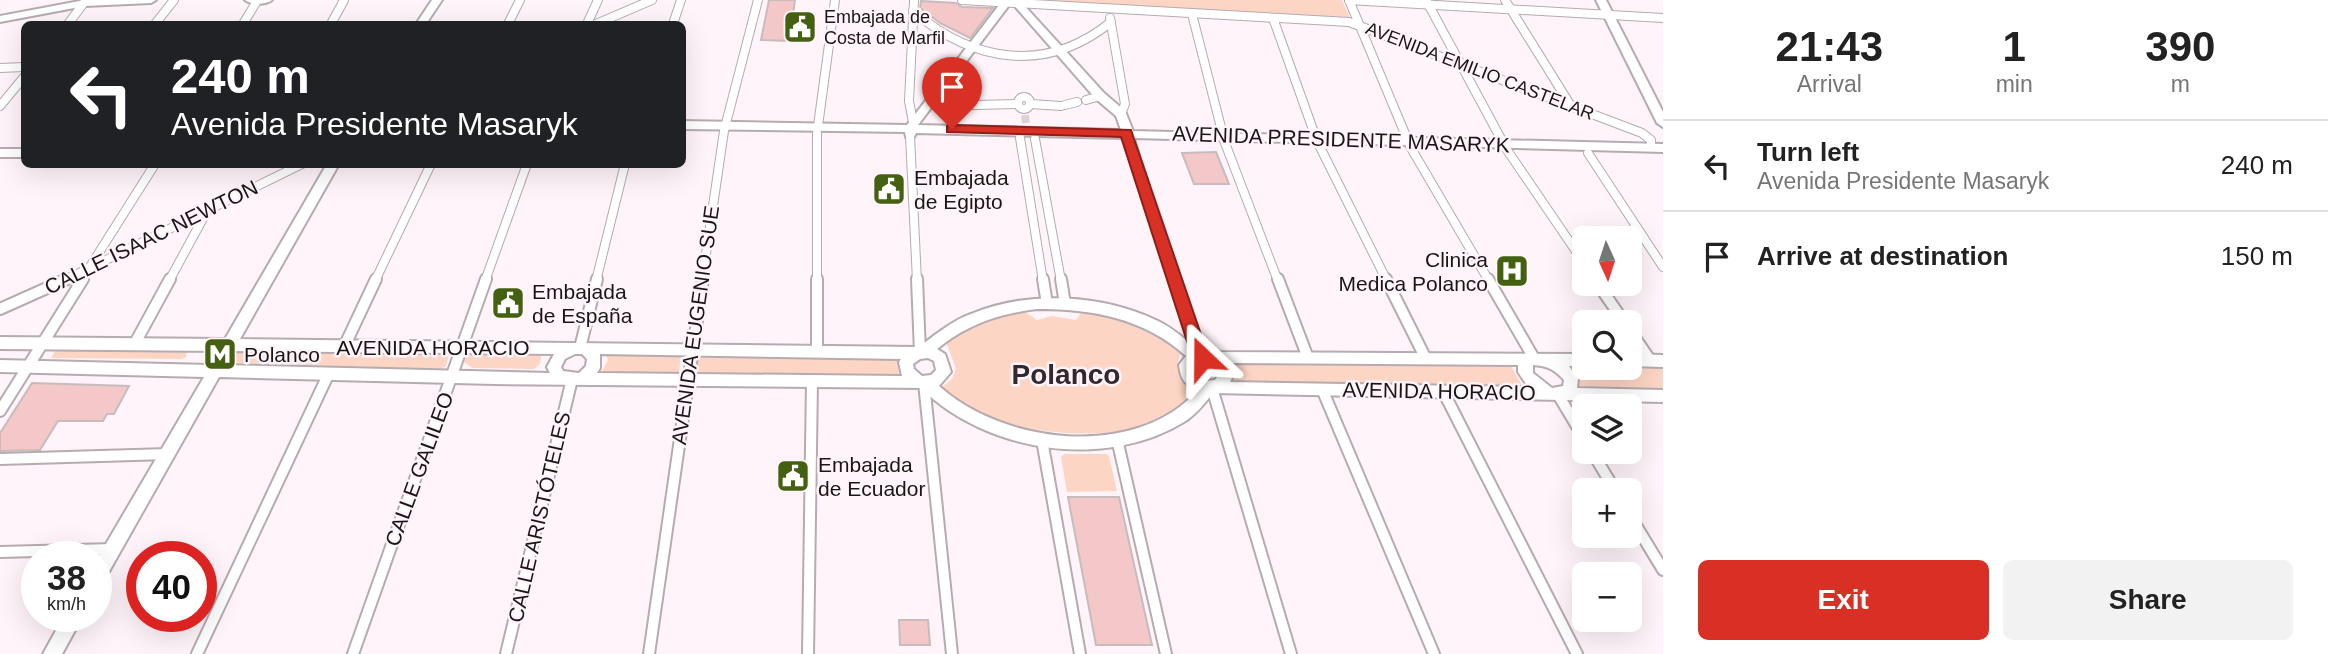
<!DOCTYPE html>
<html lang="en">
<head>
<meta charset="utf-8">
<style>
	body { margin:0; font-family:Arial,sans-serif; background:#f2f2f2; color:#222; height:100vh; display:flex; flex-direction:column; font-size:26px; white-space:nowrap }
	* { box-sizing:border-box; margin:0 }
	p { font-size:23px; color:#767676 }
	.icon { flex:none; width:38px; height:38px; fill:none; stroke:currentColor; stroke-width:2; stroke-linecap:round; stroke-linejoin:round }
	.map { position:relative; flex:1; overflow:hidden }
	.panel { display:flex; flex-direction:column; background:#fff; width:665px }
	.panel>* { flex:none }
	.hud { position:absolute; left:21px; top:21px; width:665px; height:147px; border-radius:10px; box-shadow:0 7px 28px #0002; background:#202124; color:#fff; overflow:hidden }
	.needle { width:46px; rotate:177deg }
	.controls { position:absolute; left:1572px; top:226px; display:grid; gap:14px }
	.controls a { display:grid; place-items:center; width:70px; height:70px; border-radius:10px; background:#fff; box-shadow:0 7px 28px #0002; font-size:35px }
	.speed { position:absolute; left:21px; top:541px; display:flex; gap:14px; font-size:35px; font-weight:700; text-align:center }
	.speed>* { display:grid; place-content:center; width:91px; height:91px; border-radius:50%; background:#fff; box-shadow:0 7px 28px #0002; line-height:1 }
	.speed small { font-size:18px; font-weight:400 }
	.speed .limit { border:10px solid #d22; background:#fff; color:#111 }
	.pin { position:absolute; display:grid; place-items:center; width:60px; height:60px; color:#fff; margin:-72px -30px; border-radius:50% 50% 50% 0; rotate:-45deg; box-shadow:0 0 7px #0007 }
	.pin .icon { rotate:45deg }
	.me { position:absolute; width:77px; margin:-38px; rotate:337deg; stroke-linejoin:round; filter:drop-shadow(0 0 5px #0008) }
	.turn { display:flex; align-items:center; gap:24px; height:147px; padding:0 35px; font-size:32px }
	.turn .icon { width:91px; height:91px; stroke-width:2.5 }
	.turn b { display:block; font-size:49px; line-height:60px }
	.eta { display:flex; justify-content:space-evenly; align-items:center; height:119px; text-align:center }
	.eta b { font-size:42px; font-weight:800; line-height:49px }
	.button { display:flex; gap:14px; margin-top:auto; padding:14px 35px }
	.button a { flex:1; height:80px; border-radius:10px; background:#d93025; color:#fff; font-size:28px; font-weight:800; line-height:80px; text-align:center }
	.button a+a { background:#f2f2f2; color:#222 }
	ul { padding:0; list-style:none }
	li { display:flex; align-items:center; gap:21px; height:91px; padding:0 35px; border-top:2px solid #e0e0e0 }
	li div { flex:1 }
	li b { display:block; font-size:26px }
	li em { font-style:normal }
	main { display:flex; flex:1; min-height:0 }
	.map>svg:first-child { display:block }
	.green { fill:#fdd5c4 }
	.building { fill:#f4c8c9; stroke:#c7bbbb; stroke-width:2 }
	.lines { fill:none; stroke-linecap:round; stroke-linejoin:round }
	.street-tunnel { stroke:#ddd3d7; stroke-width:8; stroke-dasharray:8 4.5; stroke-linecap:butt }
	.street-far1-casing { stroke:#b5abb0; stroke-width:10 }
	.street-casing { stroke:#b5abb0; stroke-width:14 }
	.secondary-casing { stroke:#b5abb0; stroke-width:4 }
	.street-far1 { stroke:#fff; stroke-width:8 }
	.street { stroke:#fff; stroke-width:10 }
	.secondary { fill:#fff; fill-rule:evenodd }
	.route { fill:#d93025; stroke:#8d1f18; stroke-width:2 }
	.labels { text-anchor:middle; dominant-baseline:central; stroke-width:5; stroke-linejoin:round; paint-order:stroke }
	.far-poi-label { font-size:18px; fill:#1a1618; stroke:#fff4f9; text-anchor:start }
	.far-street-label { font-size:18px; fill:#1a1618; stroke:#fff4f9 }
	.street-label { font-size:21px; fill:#1a1618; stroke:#fff4f9 }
	.poi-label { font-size:21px; fill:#1a1618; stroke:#fff4f9; text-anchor:start }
	.district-label { font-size:28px; font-weight:bold; fill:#31292d; stroke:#fff4f9 }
</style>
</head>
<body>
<main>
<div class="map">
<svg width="1663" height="654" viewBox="0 0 1663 654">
	<rect width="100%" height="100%" fill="#fff4f9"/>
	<g class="green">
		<path d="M1007 0H1342L1350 18 1348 20Z"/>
		<path d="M1021 309 1037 320 1052 316 1076 320 1084 309 1130 319 1183 348C1172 368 1179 381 1199 390 1193 397 1187 404 1180 410 1136 445 1024 436 976 413 963 406 952 397 942 387L952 379 956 369 945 339 959 327Z"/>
		<path d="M58 346 177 349 187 352 186 357 181 359 51 358Z"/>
		<path d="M229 349 447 350 449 354 446 366 440 369 233 363 224 360Z"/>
		<path d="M467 349 542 353 540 364 534 369 472 368 464 362Z"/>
		<path d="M605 351 681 352 679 374 601 373 608 360Z"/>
		<path d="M697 354 898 356 899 380 694 378Z"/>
		<path d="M1509 362 1522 386 1243 383 1230 380 1229 370 1222 363Z"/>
		<path d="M1584 363V368H1629V363L1663 364V389L1578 386 1566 366Z"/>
		<path d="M1064 454H1106L1109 456 1117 491 1067 492 1061 457Z"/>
	</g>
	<g class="building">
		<path d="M769 0H795L789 41 761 40Z"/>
		<path d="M921 1 956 3 962 7 993 8 970 38 940 23 920 8Z"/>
		<path d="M1216 152 1229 184H1194L1182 153Z"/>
		<path d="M32 383 129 386 114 414H107L103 421H58L40 450 0 451V433Z"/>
		<path d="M1068 497H1119L1152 645H1096Z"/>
		<path d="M899 620H928L930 645H900Z"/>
	</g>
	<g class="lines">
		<g class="street-tunnel">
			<path d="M947 97 959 100"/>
			<path d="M1025 115 1026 124"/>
		</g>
		<defs>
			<g id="street-far1">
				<path d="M962 0 1349 22 1642 133 1651 140V147"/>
				<path d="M1349 0 1411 148 1489 281"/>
				<path d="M1349 0 1663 18"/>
				<path d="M1426 0 1507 150 1584 263"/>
				<path d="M1505 0 1571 106"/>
				<path d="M913 11C974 63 1047 74 1111 22"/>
				<path d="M1192 14 1225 143 1278 281"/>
				<path d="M1110 18 1125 104 1121 114"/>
				<path d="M1273 18 1316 138"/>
				<path d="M68 24 86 0"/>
				<path d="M155 24 174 0"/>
				<path d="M243 24 257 1"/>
				<path d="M331 24 344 0"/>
				<path d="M508 24 520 0"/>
				<path d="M587 24 598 0"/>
				<path d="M596 24 652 0"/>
				<path d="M673 24 681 0"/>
				<path d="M0 68 24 67"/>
				<circle cx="1024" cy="103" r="6"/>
				<path d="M959 100 977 105H973"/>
				<path d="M1086 100 1100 96"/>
				<path d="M1031 104 1061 106"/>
				<path d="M977 105 1016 104"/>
				<path d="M1065 105 1077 102"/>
				<path d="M0 106 24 77"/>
				<path d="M913 122 909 101 914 0"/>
				<path d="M818 126 835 0"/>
				<path d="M817 133V281"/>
				<path d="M910 136 917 281"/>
				<path d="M1020 138 1043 281"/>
				<path d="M1035 139 1061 281"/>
				<path d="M1131 140 1176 281"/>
				<path d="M1319 145 1387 281"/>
				<path d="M1588 153 1663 267"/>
				<path d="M63 281 302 164"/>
				<path d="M81 281 155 164"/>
				<path d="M169 281 207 211"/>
				<path d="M375 281 431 164"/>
				<path d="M485 281 527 164"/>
				<path d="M596 281 625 164"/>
				<path d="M702 281 724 131 758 0"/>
			</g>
			<g id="street">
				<path d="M817 279V351"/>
				<path d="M917 279 920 352"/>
				<path d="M1043 279 1047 304"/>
				<path d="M1061 279 1065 304"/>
				<path d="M1175 279 1200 357"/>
				<path d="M1278 279 1308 358"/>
				<path d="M1386 279 1426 359"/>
				<path d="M1488 279 1535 360"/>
				<path d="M1598 284 1624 322"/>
				<path d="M0 309 67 279"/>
				<path d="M1629 329 1650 360"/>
				<path d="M134 345 170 279"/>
				<path d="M344 347 376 279"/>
				<path d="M580 348 597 279"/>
				<path d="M924 383 952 654"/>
				<path d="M1212 388 1291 654"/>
				<path d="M1322 389 1434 654"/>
				<path d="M1443 391 1577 654"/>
				<path d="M1557 393 1584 438"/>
				<path d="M0 411 83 279"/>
				<path d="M1117 439 1166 654"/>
				<path d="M1042 440 1080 654"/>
				<path d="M1592 452 1615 490"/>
				<path d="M0 459 168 454"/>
				<path d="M1629 514 1663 570"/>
				<path d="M0 552 113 549"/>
				<path d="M197 654 329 373"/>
				<path d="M353 654 486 279"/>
				<path d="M506 654 572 379"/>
				<path d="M649 654 703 279"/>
				<path d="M808 654 812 381"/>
			</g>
			<g id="secondary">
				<path d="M85 0H156L151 3 85 6 0 22V16Z"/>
				<path d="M245 0H272C266 5 251 5 245 0Z"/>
				<path d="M432 0H442L426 24H416Z"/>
				<path d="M1003 0H1013L918 125 1121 130 1116 116 1096 99 1012 3 1014 0H1024L1022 3 1104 93 1125 111 1133 131 1663 144V152L1135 138 1134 143H1126L1123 138 916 133 914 137H906L905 132 682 129V121L907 125Z"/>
				<path d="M1596 0H1606L1663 112V127L1657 123Z"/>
				<rect x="0" y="149" width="24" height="8"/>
				<path d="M327 164H339L240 339 917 347C925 344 931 337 939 332 949 325 959 318 971 314 1028 290 1103 294 1158 321 1175 329 1187 342 1202 352L1584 354V366H1569L1578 379 1577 388 1663 390V402L1213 393C1205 403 1197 413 1187 420 1108 471 987 453 921 388L494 384 219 377 102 584 96 586V561L204 377 0 372V360L210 365 219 351 0 349V337L225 339ZM1037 309C1092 309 1144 318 1186 356L1179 365C1181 380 1184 383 1197 391 1135 460 1003 444 939 386L951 372 945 354 937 349C968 324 998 314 1037 309ZM234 351 554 354 547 367 550 373 225 365ZM575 354H582L587 359 586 366 579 373 563 371 561 367 565 359ZM600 354 901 359 899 362 902 376 597 373 600 368ZM928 358 934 361 936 370 931 375 922 376 914 369 913 364 920 359ZM1200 363 1212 368 1217 377 1215 380 1205 381 1195 375 1194 367ZM1225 363 1518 365V372L1528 387 1230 382 1232 378ZM1533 365C1547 366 1554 369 1564 380L1563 386 1552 388 1533 373Z"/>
				<path d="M1629 354 1663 355V367L1629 366Z"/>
				<path d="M64 616H83L62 654H43Z"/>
			</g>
		</defs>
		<use href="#street-far1" class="street-far1-casing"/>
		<use href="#street" class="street-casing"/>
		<use href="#secondary" class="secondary-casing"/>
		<use href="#street-far1" class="street-far1"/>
		<use href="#street" class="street"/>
		<use href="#secondary" class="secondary"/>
	</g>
	<path class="route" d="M952 125 1131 130 1207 352 1212 358 1209 362H1194L1192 357 1121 137 947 132V126Z"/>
	<defs>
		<symbol id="civic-square" viewBox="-11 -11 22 22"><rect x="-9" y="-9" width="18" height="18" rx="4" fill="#446112" stroke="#fff4f9"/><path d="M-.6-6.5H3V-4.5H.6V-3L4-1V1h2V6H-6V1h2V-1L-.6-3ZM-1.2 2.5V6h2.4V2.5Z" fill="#fff"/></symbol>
		<symbol id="hospital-square" viewBox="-11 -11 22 22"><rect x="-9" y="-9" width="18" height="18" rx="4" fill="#446112" stroke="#fff4f9"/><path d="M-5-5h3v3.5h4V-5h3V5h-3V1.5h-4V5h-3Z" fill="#fff"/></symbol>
		<symbol id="metro-square" viewBox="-11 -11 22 22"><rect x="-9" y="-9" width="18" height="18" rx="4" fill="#446112" stroke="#fff4f9"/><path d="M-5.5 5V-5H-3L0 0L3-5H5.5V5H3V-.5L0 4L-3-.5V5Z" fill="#fff"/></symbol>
	</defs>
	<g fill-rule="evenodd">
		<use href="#civic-square" x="781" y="8" width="38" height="38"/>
		<use href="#civic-square" x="870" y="170" width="38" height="38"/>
		<use href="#hospital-square" x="1493" y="252" width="38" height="38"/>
		<use href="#civic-square" x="489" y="284" width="38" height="38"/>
		<use href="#metro-square" x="201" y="335" width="38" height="38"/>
		<use href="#civic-square" x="774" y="457" width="38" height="38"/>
	</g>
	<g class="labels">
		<g class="far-poi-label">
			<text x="824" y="17">Embajada de<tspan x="824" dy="21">Costa de Marfil</tspan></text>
		</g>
		<g class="far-street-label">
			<text transform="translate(1480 71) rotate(21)">AVENIDA EMILIO CASTELAR</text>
		</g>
		<g class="street-label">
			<text transform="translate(1341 139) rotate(2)">AVENIDA PRESIDENTE MASARYK</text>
			<text transform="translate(151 237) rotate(-26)">CALLE ISAAC NEWTON</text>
			<text transform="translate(695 325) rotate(-82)">AVENIDA EUGENIO SUE</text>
			<text x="433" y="347">AVENIDA HORACIO</text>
			<text transform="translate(1439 391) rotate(1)">AVENIDA HORACIO</text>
			<text transform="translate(419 469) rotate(-70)">CALLE GALILEO</text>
			<text transform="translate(539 517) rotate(-77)">CALLE ARISTÓTELES</text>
		</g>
		<g class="poi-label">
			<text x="914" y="177">Embajada<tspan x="914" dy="24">de Egipto</tspan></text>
			<text x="1488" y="259" text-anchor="end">Clinica<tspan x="1488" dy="24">Medica Polanco</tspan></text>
			<text x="532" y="291">Embajada<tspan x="532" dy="24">de España</tspan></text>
			<text x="244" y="354">Polanco</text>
			<text x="818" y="464">Embajada<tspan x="818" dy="24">de Ecuador</tspan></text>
		</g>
		<g class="district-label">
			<text x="1066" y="374">Polanco</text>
		</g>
	</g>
</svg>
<div class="controls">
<a><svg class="needle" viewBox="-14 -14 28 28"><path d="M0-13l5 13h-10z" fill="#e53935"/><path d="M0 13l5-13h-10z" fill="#767676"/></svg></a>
<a><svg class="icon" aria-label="search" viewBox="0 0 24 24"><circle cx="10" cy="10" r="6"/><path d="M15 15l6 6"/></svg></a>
<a><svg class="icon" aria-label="layers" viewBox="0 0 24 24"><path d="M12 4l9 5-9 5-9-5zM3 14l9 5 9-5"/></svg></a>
<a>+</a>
<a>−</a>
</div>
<div class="speed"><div>38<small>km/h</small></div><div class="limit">40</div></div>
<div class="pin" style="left:952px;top:129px;background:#d93025"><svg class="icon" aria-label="arrive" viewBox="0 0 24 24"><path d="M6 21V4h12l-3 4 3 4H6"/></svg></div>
<svg class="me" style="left:1203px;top:358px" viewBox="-20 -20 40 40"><path d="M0-17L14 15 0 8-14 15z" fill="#d93025" stroke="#fff" stroke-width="4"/></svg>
<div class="hud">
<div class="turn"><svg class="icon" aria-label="left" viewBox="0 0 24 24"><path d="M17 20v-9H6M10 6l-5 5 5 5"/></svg><div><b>240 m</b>Avenida Presidente Masaryk</div></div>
</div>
</div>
<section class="panel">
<div class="eta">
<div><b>21:43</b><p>Arrival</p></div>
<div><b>1</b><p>min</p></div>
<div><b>390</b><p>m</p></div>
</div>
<ul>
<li><svg class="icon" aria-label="left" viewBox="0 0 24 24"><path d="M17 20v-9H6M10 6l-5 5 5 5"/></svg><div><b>Turn left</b><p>Avenida Presidente Masaryk</p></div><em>240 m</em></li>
<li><svg class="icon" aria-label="arrive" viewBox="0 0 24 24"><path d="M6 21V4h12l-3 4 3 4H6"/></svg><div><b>Arrive at destination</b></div><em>150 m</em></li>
</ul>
<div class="button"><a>Exit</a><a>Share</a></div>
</section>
</main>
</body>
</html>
